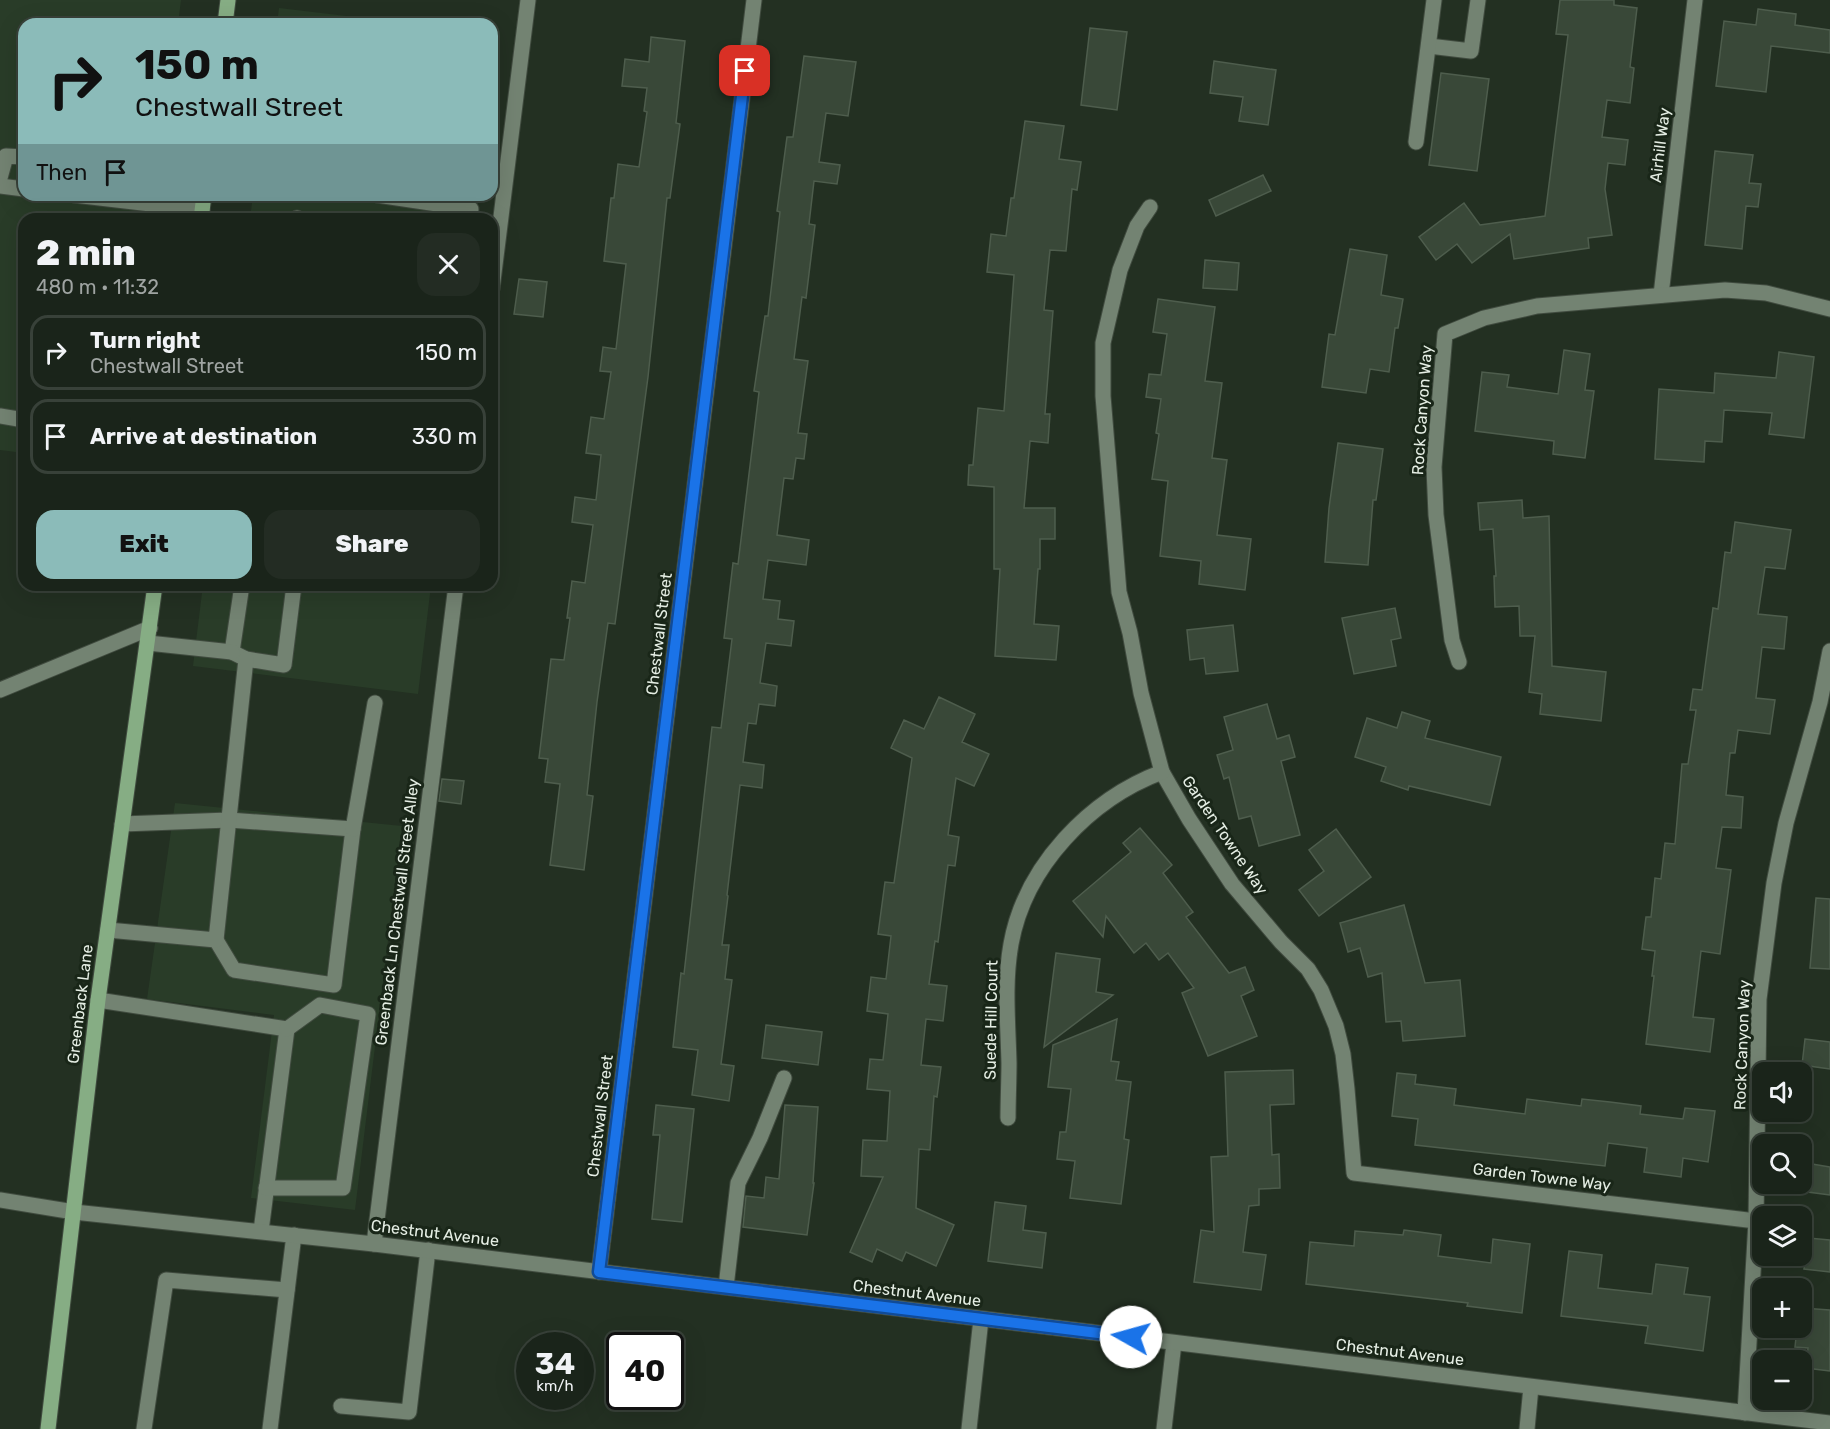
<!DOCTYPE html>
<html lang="en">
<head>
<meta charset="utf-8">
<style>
	body { margin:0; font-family:Rubik,sans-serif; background:#232c23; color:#f1f3f6; height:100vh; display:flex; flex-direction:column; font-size:22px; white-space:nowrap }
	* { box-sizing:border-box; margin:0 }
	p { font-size:20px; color:#9fa4a2 }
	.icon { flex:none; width:33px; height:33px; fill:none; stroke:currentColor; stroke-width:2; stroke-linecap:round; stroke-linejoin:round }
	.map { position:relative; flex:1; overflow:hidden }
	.drawer { position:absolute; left:18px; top:213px; width:480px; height:378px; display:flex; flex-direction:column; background:#1a241a; border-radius:18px; box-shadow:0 6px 24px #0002,0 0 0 2px #384139 }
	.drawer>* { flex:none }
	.top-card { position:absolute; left:18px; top:18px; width:480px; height:183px; border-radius:18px; box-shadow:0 6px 24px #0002,0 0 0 2px #384139; background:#8bbbb9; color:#111; overflow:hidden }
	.tools { position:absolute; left:1752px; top:1062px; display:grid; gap:12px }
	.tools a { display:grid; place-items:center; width:60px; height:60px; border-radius:12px; background:#1a241a; box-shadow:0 6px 24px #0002,0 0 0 2px #384139; font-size:30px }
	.speed { position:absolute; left:516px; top:1332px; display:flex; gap:12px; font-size:30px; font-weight:700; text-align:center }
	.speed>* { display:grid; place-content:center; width:78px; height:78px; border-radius:50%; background:#1a241a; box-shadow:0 6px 24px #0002,0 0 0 2px #384139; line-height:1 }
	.speed small { font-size:15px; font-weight:400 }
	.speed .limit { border:3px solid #111; border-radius:9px; background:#fff; color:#111 }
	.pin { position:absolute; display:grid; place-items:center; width:51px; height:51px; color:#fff; margin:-26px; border-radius:12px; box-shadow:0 3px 9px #0006 }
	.me { position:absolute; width:66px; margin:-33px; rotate:277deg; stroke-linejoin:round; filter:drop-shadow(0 0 4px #0008) }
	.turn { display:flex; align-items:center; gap:21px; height:126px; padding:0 18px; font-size:27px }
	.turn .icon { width:78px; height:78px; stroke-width:2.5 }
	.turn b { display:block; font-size:42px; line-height:51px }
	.then { display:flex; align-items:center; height:57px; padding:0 18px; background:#0003; gap:12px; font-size:22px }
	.round { display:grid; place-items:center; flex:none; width:63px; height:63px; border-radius:18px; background:#232c23 }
	.overview { display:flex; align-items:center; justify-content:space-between; height:102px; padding:0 18px }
	h1 { font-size:36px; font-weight:800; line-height:45px }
	.cta { display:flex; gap:12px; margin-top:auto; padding:12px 18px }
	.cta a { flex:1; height:69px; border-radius:18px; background:#8bbbb9; color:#111; font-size:24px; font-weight:800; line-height:69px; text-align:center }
	.cta a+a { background:#232c23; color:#f1f3f6 }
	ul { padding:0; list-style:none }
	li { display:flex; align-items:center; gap:18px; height:75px; margin:0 12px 9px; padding:0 6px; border:3px solid #384139; border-radius:18px }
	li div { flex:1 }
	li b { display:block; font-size:22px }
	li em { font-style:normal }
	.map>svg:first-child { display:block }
	.built { fill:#293c28 }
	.building { fill:#394838; stroke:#4e5d4d; stroke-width:1.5 }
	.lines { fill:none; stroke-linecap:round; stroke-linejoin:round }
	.lane-casing { stroke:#404b3f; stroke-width:17 }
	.street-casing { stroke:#404b3f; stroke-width:17 }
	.secondary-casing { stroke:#404b3f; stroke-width:17 }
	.primary-casing { stroke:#404b3f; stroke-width:17 }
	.lane { stroke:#738372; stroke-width:15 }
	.street { stroke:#738372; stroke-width:15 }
	.secondary { stroke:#738372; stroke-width:15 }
	.primary { stroke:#86ad84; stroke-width:15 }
	.route-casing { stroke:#114b97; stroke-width:15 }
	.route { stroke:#1a73e8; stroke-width:10 }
	.labels { text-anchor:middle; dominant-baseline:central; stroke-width:6; stroke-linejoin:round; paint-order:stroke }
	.street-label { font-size:16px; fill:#e5eee4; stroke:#192618 }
</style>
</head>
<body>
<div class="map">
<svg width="1830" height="1429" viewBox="0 0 1830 1429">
	<rect width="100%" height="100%" fill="#233022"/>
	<g class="built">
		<path d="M0 0H181L178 24H24V195H157L154 219H24V453L0 450Z"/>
		<path d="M279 8 414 24H277Z"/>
		<path d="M253 195H479L476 219H250Z"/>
		<path d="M203 585H431L418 694 193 666Z"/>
		<path d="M175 803 402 826 355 1210 251 1198 274 1015 147 999Z"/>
	</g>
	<g class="building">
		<path d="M1560 0H1614V5L1637 8 1630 67 1634 68 1630 103 1607 100 1602 137 1628 140 1625 165 1608 163 1605 189 1612 235 1588 238 1589 248 1514 259 1510 234 1472 263 1457 244 1436 260 1419 237 1464 203 1480 225 1545 216 1568 35 1556 34Z"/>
		<path d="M1758 9 1796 14 1795 25 1830 30V53L1771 46 1766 92 1716 86 1724 21 1756 25Z"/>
		<path d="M1090 28 1127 32 1117 110 1081 105Z"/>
		<path d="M651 37 685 41 676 123 680 124 670 198H667L648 377 615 624 608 623 597 702 587 795 593 796 584 870 550 865 560 784 545 782 548 759 539 758 551 659 564 660 570 618H567L572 581 585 583 593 525 572 522 575 497 596 500 601 455 586 453 591 417 604 419 611 372 600 371 603 347 616 349 626 264 604 261 611 198H614L618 164 639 167 647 112 644 111 647 88 622 86 625 59 649 62Z"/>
		<path d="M804 56 856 62 848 116 826 113 819 162 840 165 837 184 814 181 809 224 815 225 806 298 802 297 794 359 808 361 798 433 807 434 804 459 796 458 793 479 784 478 777 535 809 540 806 565 768 560 763 599 780 601 778 619 794 621 791 646 766 643 760 683 777 686 775 706 759 704 756 724 748 723 743 762 764 765 762 788 740 785 727 895 728 896 722 945H729L725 979 732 980 721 1064 734 1066 729 1101 692 1095 698 1050 673 1047 681 973 684 974 712 727 721 728 732 639 724 638 733 563 738 564 759 392 754 391 765 316H768L780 212 777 211 787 137H793Z"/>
		<path d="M1214 61 1276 70 1268 125 1239 121 1243 97 1210 93Z"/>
		<path d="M1441 73 1489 79 1477 171 1429 165Z"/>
		<path d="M1025 121 1064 126 1059 159 1081 162 1077 190 1072 189 1066 251 1050 250 1044 310 1053 311 1045 414H1050L1048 443 1030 441 1024 508H1055V539H1040V569H1038L1034 624 1059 626 1056 660 995 656 1000 569H994V487L968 485 969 465H973L978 408 1004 411 1014 275 987 272 991 234 1006 236 1011 198H1014Z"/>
		<path d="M1715 151 1753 155 1749 183 1761 184 1758 207 1746 206 1742 249 1705 245Z"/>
		<path d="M1263 175 1271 191 1216 216 1209 200Z"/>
		<path d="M1350 249 1387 255 1381 295 1403 299 1398 328H1395L1389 372 1370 369 1366 393 1322 387 1329 334 1335 335Z"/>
		<path d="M1205 260 1239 263 1237 290 1203 288Z"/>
		<path d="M519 279 547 282 543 317 514 314Z"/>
		<path d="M1158 299 1215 307 1205 381 1222 383 1212 458 1227 460 1217 535 1251 539 1245 590 1199 584 1201 561 1160 556 1168 481 1152 479 1159 434 1156 433 1161 399 1146 397 1149 374 1161 375 1167 334 1153 332Z"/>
		<path d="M1564 350 1590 354 1585 390 1594 391 1585 458 1553 454 1554 441 1475 431 1482 372 1509 375 1507 387 1558 394Z"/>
		<path d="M1779 352 1814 357 1804 438 1769 434 1772 413 1724 410 1722 442 1705 441 1704 462 1655 459 1659 389 1714 393 1715 373 1776 378Z"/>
		<path d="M1338 443 1383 449 1376 500H1373L1368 565 1325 562 1329 508Z"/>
		<path d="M1522 500 1523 518 1549 516 1552 666 1606 672 1601 721 1540 714 1542 694 1529 692 1535 636H1520L1519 606 1495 607 1494 576H1496L1493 529 1480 530 1478 503Z"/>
		<path d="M1735 522 1791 530 1785 569 1765 567 1758 614 1787 617 1784 649 1762 647 1756 698 1775 700 1770 734 1738 730 1735 753H1730L1726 795 1743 797 1741 828 1722 827 1716 868 1731 870 1720 954 1701 951 1693 1017 1714 1019 1710 1052 1646 1044 1654 976H1652L1655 951 1642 949 1646 917H1651L1655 878 1661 879 1665 843 1675 844 1682 764H1688L1696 710H1690L1693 689 1702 690 1713 608 1718 609 1725 552 1731 553Z"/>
		<path d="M1395 608 1401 638 1391 640 1396 666 1354 674 1342 618Z"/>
		<path d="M1233 625 1238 671 1206 674 1204 658 1190 660 1187 630Z"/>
		<path d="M939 697 975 714 962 742 989 754 974 786 956 778 948 835 959 837 955 866 948 865 938 942 935 941 929 984 947 986 943 1021 926 1019 921 1065 941 1067 937 1097 934 1096 930 1150 919 1149 916 1208 954 1225 936 1266 906 1252 902 1261 877 1249 872 1262 850 1252 883 1177 861 1176 863 1140 887 1141 890 1091 867 1089 870 1059 883 1060 888 1014 867 1011 871 977 886 979 891 936 878 934 885 882 894 883 912 758 891 748 904 720 924 729Z"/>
		<path d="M1267 704 1277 739 1289 735 1295 757 1281 761 1300 835 1259 846 1251 816 1239 819 1229 777 1224 779 1217 755 1233 750 1224 717Z"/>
		<path d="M1402 712 1430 721 1425 738 1501 757 1490 805 1409 786 1408 790 1381 781 1386 767 1355 757 1367 718 1397 728Z"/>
		<path d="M442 779 464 781 461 804 439 801Z"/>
		<path d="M1140 828 1172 865 1163 873 1193 912 1186 917 1229 973 1245 967 1254 990 1241 996 1257 1036 1208 1056 1182 993 1194 988 1168 953 1159 960 1146 943 1134 953 1106 916 1103 937 1073 901 1131 852 1123 843Z"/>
		<path d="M1336 829 1371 877 1319 916 1299 890 1324 871 1309 850Z"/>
		<path d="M1816 898 1830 899V969L1810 968Z"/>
		<path d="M1404 905 1425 983 1460 980 1465 1036 1403 1041 1401 1021 1386 1022 1382 973 1368 977 1360 948 1348 952 1340 923Z"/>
		<path d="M1056 953 1100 959 1096 992 1113 995 1044 1047Z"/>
		<path d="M1117 1019 1111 1061 1119 1062 1116 1080 1131 1082 1124 1139 1129 1140 1121 1204 1070 1198 1075 1161 1057 1159 1060 1132H1066L1071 1089 1048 1087 1053 1045Z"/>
		<path d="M766 1025 822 1032 818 1065 762 1058Z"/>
		<path d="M1805 1039 1830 1042V1069L1802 1065Z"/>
		<path d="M1293 1070 1294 1104 1270 1105 1272 1155 1279 1154 1280 1188 1259 1189V1205L1249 1206 1243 1252 1266 1255 1261 1290 1194 1282 1201 1230 1214 1232 1211 1157 1228 1156 1225 1072Z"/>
		<path d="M1397 1073 1416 1075 1415 1084 1456 1089 1454 1105 1525 1114 1527 1099 1581 1106 1582 1099 1610 1102 1641 1106 1640 1114 1683 1119 1685 1108 1715 1111 1708 1162 1683 1158 1681 1177 1644 1172 1647 1148 1608 1143 1605 1166 1415 1145 1418 1119 1392 1116Z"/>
		<path d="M656 1105 694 1109 682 1222 652 1219 660 1135H653Z"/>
		<path d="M785 1105 818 1107 813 1183H814L807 1235 743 1227 746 1196 764 1198 766 1177 779 1179Z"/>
		<path d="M1812 1164 1830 1167V1195L1808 1192Z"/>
		<path d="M995 1202 1026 1206 1023 1230 1046 1233 1042 1268 988 1261Z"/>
		<path d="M1404 1230 1441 1235 1438 1256 1491 1263 1493 1239 1530 1244 1522 1313 1467 1306 1468 1303 1306 1284 1310 1242 1354 1246 1355 1231 1403 1235Z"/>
		<path d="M1808 1238 1830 1240V1272L1804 1269Z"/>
		<path d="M1569 1251 1602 1255 1598 1288 1652 1294 1656 1264 1688 1268 1684 1294 1710 1297 1703 1351 1645 1343 1648 1326 1561 1316Z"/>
		<path d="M1802 1308 1830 1310V1371L1806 1368 1808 1348 1795 1347 1797 1328H1802Z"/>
	</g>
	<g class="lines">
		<defs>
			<g id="lane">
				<path d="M1429 46 1471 51 1478 0"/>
				<path d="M1416 142 1434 0"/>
				<path d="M0 178 6 156 24 157"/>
				<path d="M0 186 24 189"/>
				<path d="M74 195 202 210"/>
				<path d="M377 195 471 209 470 219"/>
				<path d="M297 219V218"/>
				<path d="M492 289 528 0"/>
				<path d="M0 416 24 420"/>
				<path d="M242 585 232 652 246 659 284 665 294 585"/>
				<path d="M148 643 232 652"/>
				<path d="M122 824 229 820 353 829 334 985 234 970 216 940"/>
				<path d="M353 829 375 703"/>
				<path d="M108 930 216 940 246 659"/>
				<path d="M98 1000 287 1029 261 1231"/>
				<path d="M266 1188H343L368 1014 320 1005 287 1029"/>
				<path d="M374 1244 456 585"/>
				<path d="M341 1406 409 1412 428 1250"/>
				<path d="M144 1429 166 1280 287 1290"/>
				<path d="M270 1429 294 1235"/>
				<path d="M1164 1429 1174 1343"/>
				<path d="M1527 1429 1531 1387"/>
			</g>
			<g id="street">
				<path d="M1150 207 1137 226 1120 270 1103 343V396L1119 592 1130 633 1141 693 1162 772 1189 819 1232 884 1281 942 1308 969 1321 990 1336 1026 1343 1054 1347 1089 1354 1173 1756 1221"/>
				<path d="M1661 295 1695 0"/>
				<path d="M1459 662 1452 640 1436 515 1434 467 1445 334 1484 318 1537 306 1725 290 1766 293 1830 309"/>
				<path d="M0 690 150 628"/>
				<path d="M1008 1118C1008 1100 1009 1081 1009 1063 1008 1023 1004 983 1011 944 1025 866 1090 799 1162 772"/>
				<path d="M599 1272 754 0"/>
				<path d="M726 1287 738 1183 760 1138 784 1078"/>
				<path d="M1745 1413 1756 1221 1759 999 1774 883 1786 823 1820 702 1830 651"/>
				<path d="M969 1429 981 1319"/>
			</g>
			<path id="secondary" d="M0 1200 74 1212 374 1244 1830 1423"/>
			<g id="primary">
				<path d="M225 24 228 0"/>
				<path d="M201 219 204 195"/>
				<path d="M48 1429 98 1000 155 585"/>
			</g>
		</defs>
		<use href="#lane" class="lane-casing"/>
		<use href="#street" class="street-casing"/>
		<use href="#secondary" class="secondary-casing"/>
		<use href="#primary" class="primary-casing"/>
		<use href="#lane" class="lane"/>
		<use href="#street" class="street"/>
		<use href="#secondary" class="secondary"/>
		<use href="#primary" class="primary"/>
	</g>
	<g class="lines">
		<defs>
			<path id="route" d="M745 71 599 1272 1131 1337"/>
		</defs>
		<use href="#route" class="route-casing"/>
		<use href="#route" class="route"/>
	</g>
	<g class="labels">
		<g class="street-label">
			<text transform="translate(1660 145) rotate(-83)">Airhill Way</text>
			<text transform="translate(1422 410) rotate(-86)">Rock Canyon Way</text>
			<text transform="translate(659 634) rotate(-83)">Chestwall Street</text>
			<text transform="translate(1225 835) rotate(56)">Garden Towne Way</text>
			<text transform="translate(397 912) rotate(-83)">Greenback Ln Chestwall Street Alley</text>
			<text transform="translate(80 1004) rotate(-83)">Greenback Lane</text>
			<text transform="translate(991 1020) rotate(-89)">Suede Hill Court</text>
			<text transform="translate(1742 1045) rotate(-88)">Rock Canyon Way</text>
			<text transform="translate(600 1116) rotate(-83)">Chestwall Street</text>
			<text transform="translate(1542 1177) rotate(7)">Garden Towne Way</text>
			<text transform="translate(435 1233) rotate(7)">Chestnut Avenue</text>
			<text transform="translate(917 1293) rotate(7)">Chestnut Avenue</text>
			<text transform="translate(1400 1352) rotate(7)">Chestnut Avenue</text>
		</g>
	</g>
</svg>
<div class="tools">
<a><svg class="icon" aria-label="sound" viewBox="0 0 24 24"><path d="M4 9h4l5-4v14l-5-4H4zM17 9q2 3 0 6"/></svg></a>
<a><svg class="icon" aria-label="search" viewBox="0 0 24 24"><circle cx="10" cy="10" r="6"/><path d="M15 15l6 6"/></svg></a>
<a><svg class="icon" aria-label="layers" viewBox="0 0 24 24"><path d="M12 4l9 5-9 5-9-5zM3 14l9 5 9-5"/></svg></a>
<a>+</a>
<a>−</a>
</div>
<div class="speed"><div>34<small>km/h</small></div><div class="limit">40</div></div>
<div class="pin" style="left:745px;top:71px;background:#d93025"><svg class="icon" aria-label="arrive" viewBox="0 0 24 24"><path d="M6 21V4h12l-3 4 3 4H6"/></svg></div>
<svg class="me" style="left:1131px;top:1337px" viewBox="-20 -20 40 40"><circle r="19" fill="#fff"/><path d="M0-13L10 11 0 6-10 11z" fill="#1a73e8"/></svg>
<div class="top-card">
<div class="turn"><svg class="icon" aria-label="right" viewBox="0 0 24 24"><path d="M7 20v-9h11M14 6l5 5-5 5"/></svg><div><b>150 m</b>Chestwall Street</div></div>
<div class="then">Then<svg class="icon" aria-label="arrive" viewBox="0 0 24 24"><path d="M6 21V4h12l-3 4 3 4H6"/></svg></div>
</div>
<section class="drawer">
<div class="overview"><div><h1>2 min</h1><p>480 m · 11:32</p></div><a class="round"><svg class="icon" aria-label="close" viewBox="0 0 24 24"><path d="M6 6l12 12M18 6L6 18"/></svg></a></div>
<ul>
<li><svg class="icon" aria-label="right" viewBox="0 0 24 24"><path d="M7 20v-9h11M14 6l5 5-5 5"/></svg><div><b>Turn right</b><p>Chestwall Street</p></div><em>150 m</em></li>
<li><svg class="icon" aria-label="arrive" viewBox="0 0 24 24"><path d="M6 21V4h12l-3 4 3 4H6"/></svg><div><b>Arrive at destination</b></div><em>330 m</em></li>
</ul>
<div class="cta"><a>Exit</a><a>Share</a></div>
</section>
</div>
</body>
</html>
